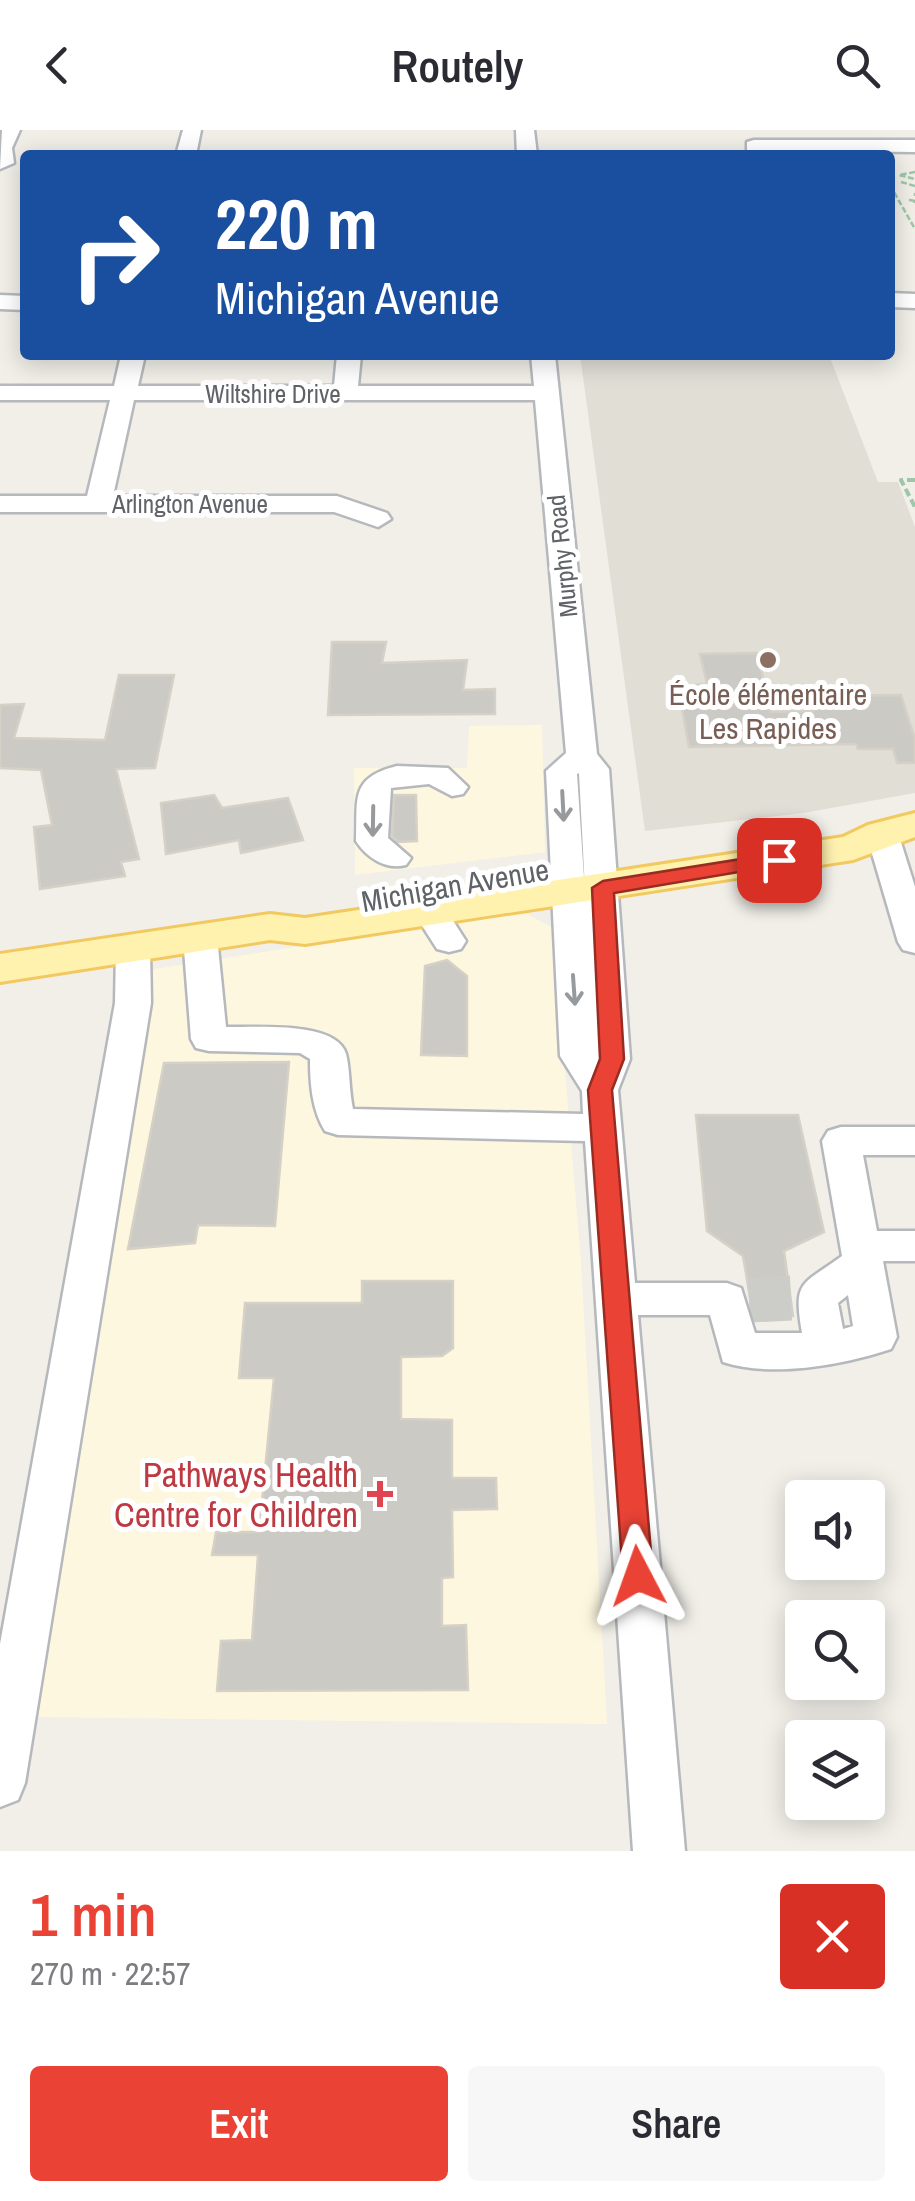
<!DOCTYPE html>
<html lang="en">
<head>
<meta charset="utf-8">
<style>
	body { margin:0; font-family:"Archivo Narrow",sans-serif; background:#f7f7f7; color:#2b2b33; height:100vh; display:flex; flex-direction:column; font-size:38px; white-space:nowrap }
	* { box-sizing:border-box; margin:0 }
	p { font-size:32px; color:#7c7c81 }
	.icon { flex:none; width:55px; height:55px; fill:none; stroke:currentColor; stroke-width:2; stroke-linecap:round; stroke-linejoin:round }
	.map { position:relative; height:1721px; overflow:hidden }
	.side { display:flex; flex-direction:column; background:#fff; flex:1 }
	.side>* { flex:none }
	.banner { position:absolute; left:20px; top:20px; width:875px; height:210px; border-radius:10px; box-shadow:0 5px 25px #0003; background:#1a4fa0; color:#fff; overflow:hidden }
	.controls { position:absolute; left:785px; top:1350px; display:grid; gap:20px }
	.controls a { display:grid; place-items:center; width:100px; height:100px; border-radius:10px; background:#fff; box-shadow:0 5px 25px #0003; font-size:50px }
	.pin { position:absolute; display:grid; place-items:center; width:85px; height:85px; color:#fff; margin:-42px; border-radius:20px; box-shadow:0 5px 15px #0006 }
	.me { position:absolute; width:110px; margin:-55px; rotate:356deg; stroke-linejoin:round; filter:drop-shadow(0 0 8px #0008) }
	.turn { display:flex; align-items:center; gap:35px; height:210px; padding:0 30px; font-size:45px }
	.turn .icon { width:130px; height:130px; stroke-width:2.5 }
	.turn b { display:block; font-size:70px; line-height:85px }
	.round { display:grid; place-items:center; flex:none; width:105px; height:105px; border-radius:10px; background:#f7f7f7 }
	.summary { display:flex; align-items:center; justify-content:space-between; height:170px; padding:0 30px }
	h1 { font-size:60px; font-weight:600; line-height:75px; color:#ea4335 }
	.cta { display:flex; gap:20px; margin-top:auto; padding:20px 30px }
	.cta a { flex:1; height:115px; border-radius:10px; background:#ea4335; color:#fff; font-size:40px; font-weight:600; line-height:115px; text-align:center }
	.cta a+a { background:#f7f7f7; color:#2b2b33 }
	header { display:flex; justify-content:space-between; align-items:center; height:130px; padding:0 30px; background:#fff; font-size:45px; font-weight:600 }
	.map>svg:first-child { display:block }
	.commercial { fill:#fef7e0 }
	.education { fill:#e1ded6 }
	.building { fill:#cccac5; stroke:#d6d1c6; stroke-width:2.5 }
	.lines { fill:none; stroke-linecap:round; stroke-linejoin:round }
	.minor-tunnel { stroke:#ccccc8; stroke-width:45; stroke-dasharray:45 22; stroke-linecap:butt }
	.minor-casing { stroke:#b5b8bc; stroke-width:5 }
	.major-casing { stroke:#f2c960; stroke-width:6 }
	.path-far1 { stroke:#9cc7a9; stroke-width:2.5; stroke-dasharray:6 2.5; stroke-linecap:butt }
	.path { stroke:#9cc7a9; stroke-width:4; stroke-dasharray:8 4; stroke-linecap:butt }
	.minor { fill:#fff; fill-rule:evenodd }
	.major { fill:#fff2af; fill-rule:evenodd }
	.oneway { stroke:#979a9d }
	.route { fill:#ea4335; stroke:#982c22; stroke-width:2.5 }
	.education-dot { fill:#8d6e63; stroke:#fff; stroke-width:4 }
	.health-dot { fill:#e0444e; stroke:#fff; stroke-width:4 }
	.labels { text-anchor:middle; dominant-baseline:central; stroke-width:10; stroke-linejoin:round; paint-order:stroke }
	.far-street-label { font-size:25px; fill:#5f6368; stroke:#fff }
	.education-label { font-size:30px; fill:#785e54; stroke:#fff }
	.street-label { font-size:30px; fill:#5f6368; stroke:#fff }
	.near-health-label { font-size:35px; fill:#be3a42; stroke:#fff; text-anchor:end }
</style>
</head>
<body>
<header><svg class="icon" aria-label="back" viewBox="0 0 24 24"><path d="M15 5l-7 7 7 7"/></svg>Routely<svg class="icon" aria-label="search" viewBox="0 0 24 24"><circle cx="10" cy="10" r="6"/><path d="M15 15l6 6"/></svg></header>
<div class="map">
<svg width="915" height="1721" viewBox="0 0 915 1721">
	<rect width="100%" height="100%" fill="#f1efe8"/>
	<g class="commercial">
		<path d="M542 595 545 722 355 745 354 638H467L469 596Z"/>
		<path d="M523 782 553 798 581 1133 607 1594 38 1587 154 839Z"/>
	</g>
	<path class="education" d="M580 225H829L878 352H898L915 397V663L803 683 645 701Z"/>
	<g class="building">
		<path d="M332 512H386L382 533 467 530 463 560 495 559V584L328 585Z"/>
		<path d="M757 523 771 582 813 581 809 566 901 565 915 609V633H897L893 619H858L856 614 689 617 681 572H698L695 555 707 554 700 524Z"/>
		<path d="M119 545H174L155 638 116 639 139 729 121 732 125 746 40 759 34 697 52 695 41 640 0 638V575L24 574 14 608 105 610Z"/>
		<path d="M214 665 222 678 288 668 303 710 241 723 239 710 166 724 161 673Z"/>
		<path d="M394 665H416L417 711 398 712 392 706Z"/>
		<path d="M447 830 467 846V926L421 925 425 836Z"/>
		<path d="M289 932 275 1096 198 1095 195 1113 128 1119 164 933Z"/>
		<path d="M696 985H798L824 1102 784 1121 793 1186 753 1185 743 1126 707 1101Z"/>
		<path d="M362 1151H453V1218L442 1226 401 1227V1289L452 1290V1348H496L497 1379 452 1380 453 1447 442 1448V1496L466 1495 468 1560 217 1561 221 1511 252 1510 258 1425H212L216 1402H259L274 1248H239L245 1173H362Z"/>
	</g>
	<g class="lines">
		<path class="minor-tunnel" d="M749 1170 791 1168"/>
		<defs>
			<g id="minor">
				<path d="M2 0H20L12 18 14 33 0 39Z"/>
				<path d="M183 0H201L196 25H176Z"/>
				<path d="M516 0H534L537 25H517Z"/>
				<path d="M754 10H915V22L747 20V12Z"/>
				<path d="M890 163 915 164V178L890 177Z"/>
				<path d="M0 165 25 166V180L0 179Z"/>
				<path d="M121 225H145L138 256H334L337 225H361L358 256H534L531 225H555L597 624 609 639 630 929 618 960 635 1153H727L741 1158 755 1203H802C793 1150 801 1156 842 1126L822 1011 828 1001 841 997H915V1025H863L877 1101H915V1131H883L897 1207 891 1219C842 1235 773 1248 723 1232L710 1185H638L685 1721H633L585 1011 338 1005 325 1001C312 980 310 954 310 929L300 923 209 921 196 918 191 909 183 807 188 799 200 796 212 799 217 807 226 897C253 898 336 890 346 924 350 938 349 961 353 979L583 984 582 961 560 926 546 641 566 623 535 270H134L113 366H337L387 383 391 389 378 397 334 382H0V366H87L110 270H0V256H114ZM579 643 586 778 577 644ZM848 1165 853 1196 843 1199 838 1173Z"/>
				<path d="M397 636 448 638 468 657 463 664 452 666 429 654 391 658 388 708 411 728 406 735C386 740 367 728 356 711 358 669 349 648 397 636Z"/>
				<path d="M882 693 893 696 898 703 915 757V823L903 820 898 812 866 703 871 696Z"/>
				<path d="M431 772 443 775 466 811 461 819 449 822 437 819 414 783 419 775Z"/>
				<path d="M133 807 145 810 150 818 151 873 25 1653 18 1670 0 1677V1514L115 873 116 818 121 810Z"/>
			</g>
			<path id="major" d="M915 683V707L853 730 305 814 270 810 0 852V824L270 784 305 788 843 707 868 695Z"/>
		</defs>
		<use href="#minor" class="minor-casing"/>
		<use href="#major" class="major-casing"/>
		<g class="path-far1">
			<path d="M915 42 899 45 915 49"/>
			<path d="M901 52 915 56"/>
			<path d="M890 55 915 99"/>
			<path d="M915 63V66"/>
			<path d="M915 71 910 70 915 72"/>
		</g>
		<path class="path" d="M915 350H901L915 377"/>
		<use href="#minor" class="minor"/>
		<use href="#major" class="major"/>
	</g>
	<defs><path id="oneway-shaft" d="M-6 0H5M1.5-3L5.5 0L1.5 3" fill="none" stroke-width="1.6" stroke-linecap="round" stroke-linejoin="round" transform="scale(2.5)"/></defs>
	<g class="oneway">
		<use href="#oneway-shaft" transform="translate(563 676) rotate(87)"/>
		<use href="#oneway-shaft" transform="translate(373 691) rotate(91)"/>
		<use href="#oneway-shaft" transform="translate(574 860) rotate(86)"/>
	</g>
	<path class="route" d="M779 723 786 725 789 730 786 734 614 763 624 929 612 960 653 1446 648 1455 638 1459 627 1455 623 1446 588 960 600 929 592 758 603 751Z"/>
	<circle class="education-dot" cx="768" cy="530" r="10"/>
	<path class="health-dot" d="M375 1349h10v10h10v10h-10v10h-10v-10h-10v-10h10z"/>
	<g class="labels">
		<g class="far-street-label">
			<text x="273" y="264">Wiltshire Drive</text>
			<text x="190" y="374">Arlington Avenue</text>
			<text transform="translate(562 426) rotate(-96)">Murphy Road</text>
		</g>
		<g class="education-label">
			<text x="768" y="564">École élémentaire<tspan x="768" dy="34">Les Rapides</tspan></text>
		</g>
		<g class="street-label">
			<text transform="translate(455 755) rotate(-10)">Michigan Avenue</text>
		</g>
		<g class="near-health-label">
			<text x="358" y="1344">Pathways Health<tspan x="358" dy="40">Centre for Children</tspan></text>
		</g>
	</g>
</svg>
<div class="controls">
<a><svg class="icon" aria-label="sound" viewBox="0 0 24 24"><path d="M4 9h4l5-4v14l-5-4H4zM17 9q2 3 0 6"/></svg></a>
<a><svg class="icon" aria-label="search" viewBox="0 0 24 24"><circle cx="10" cy="10" r="6"/><path d="M15 15l6 6"/></svg></a>
<a><svg class="icon" aria-label="layers" viewBox="0 0 24 24"><path d="M12 4l9 5-9 5-9-5zM3 14l9 5 9-5"/></svg></a>
</div>
<div class="pin" style="left:779px;top:730px;background:#d93025"><svg class="icon" aria-label="arrive" viewBox="0 0 24 24"><path d="M6 21V4h12l-3 4 3 4H6"/></svg></div>
<svg class="me" style="left:638px;top:1446px" viewBox="-20 -20 40 40"><path d="M0-17L14 15 0 8-14 15z" fill="#ea4335" stroke="#fff" stroke-width="4"/></svg>
<div class="banner">
<div class="turn"><svg class="icon" aria-label="right" viewBox="0 0 24 24"><path d="M7 20v-9h11M14 6l5 5-5 5"/></svg><div><b>220 m</b>Michigan Avenue</div></div>
</div>
</div>
<section class="side">
<div class="summary"><div><h1>1 min</h1><p>270 m · 22:57</p></div><a class="round" style="background:#d93025;color:#fff"><svg class="icon" aria-label="close" viewBox="0 0 24 24"><path d="M6 6l12 12M18 6L6 18"/></svg></a></div>
<div class="cta"><a>Exit</a><a>Share</a></div>
</section>
</body>
</html>
